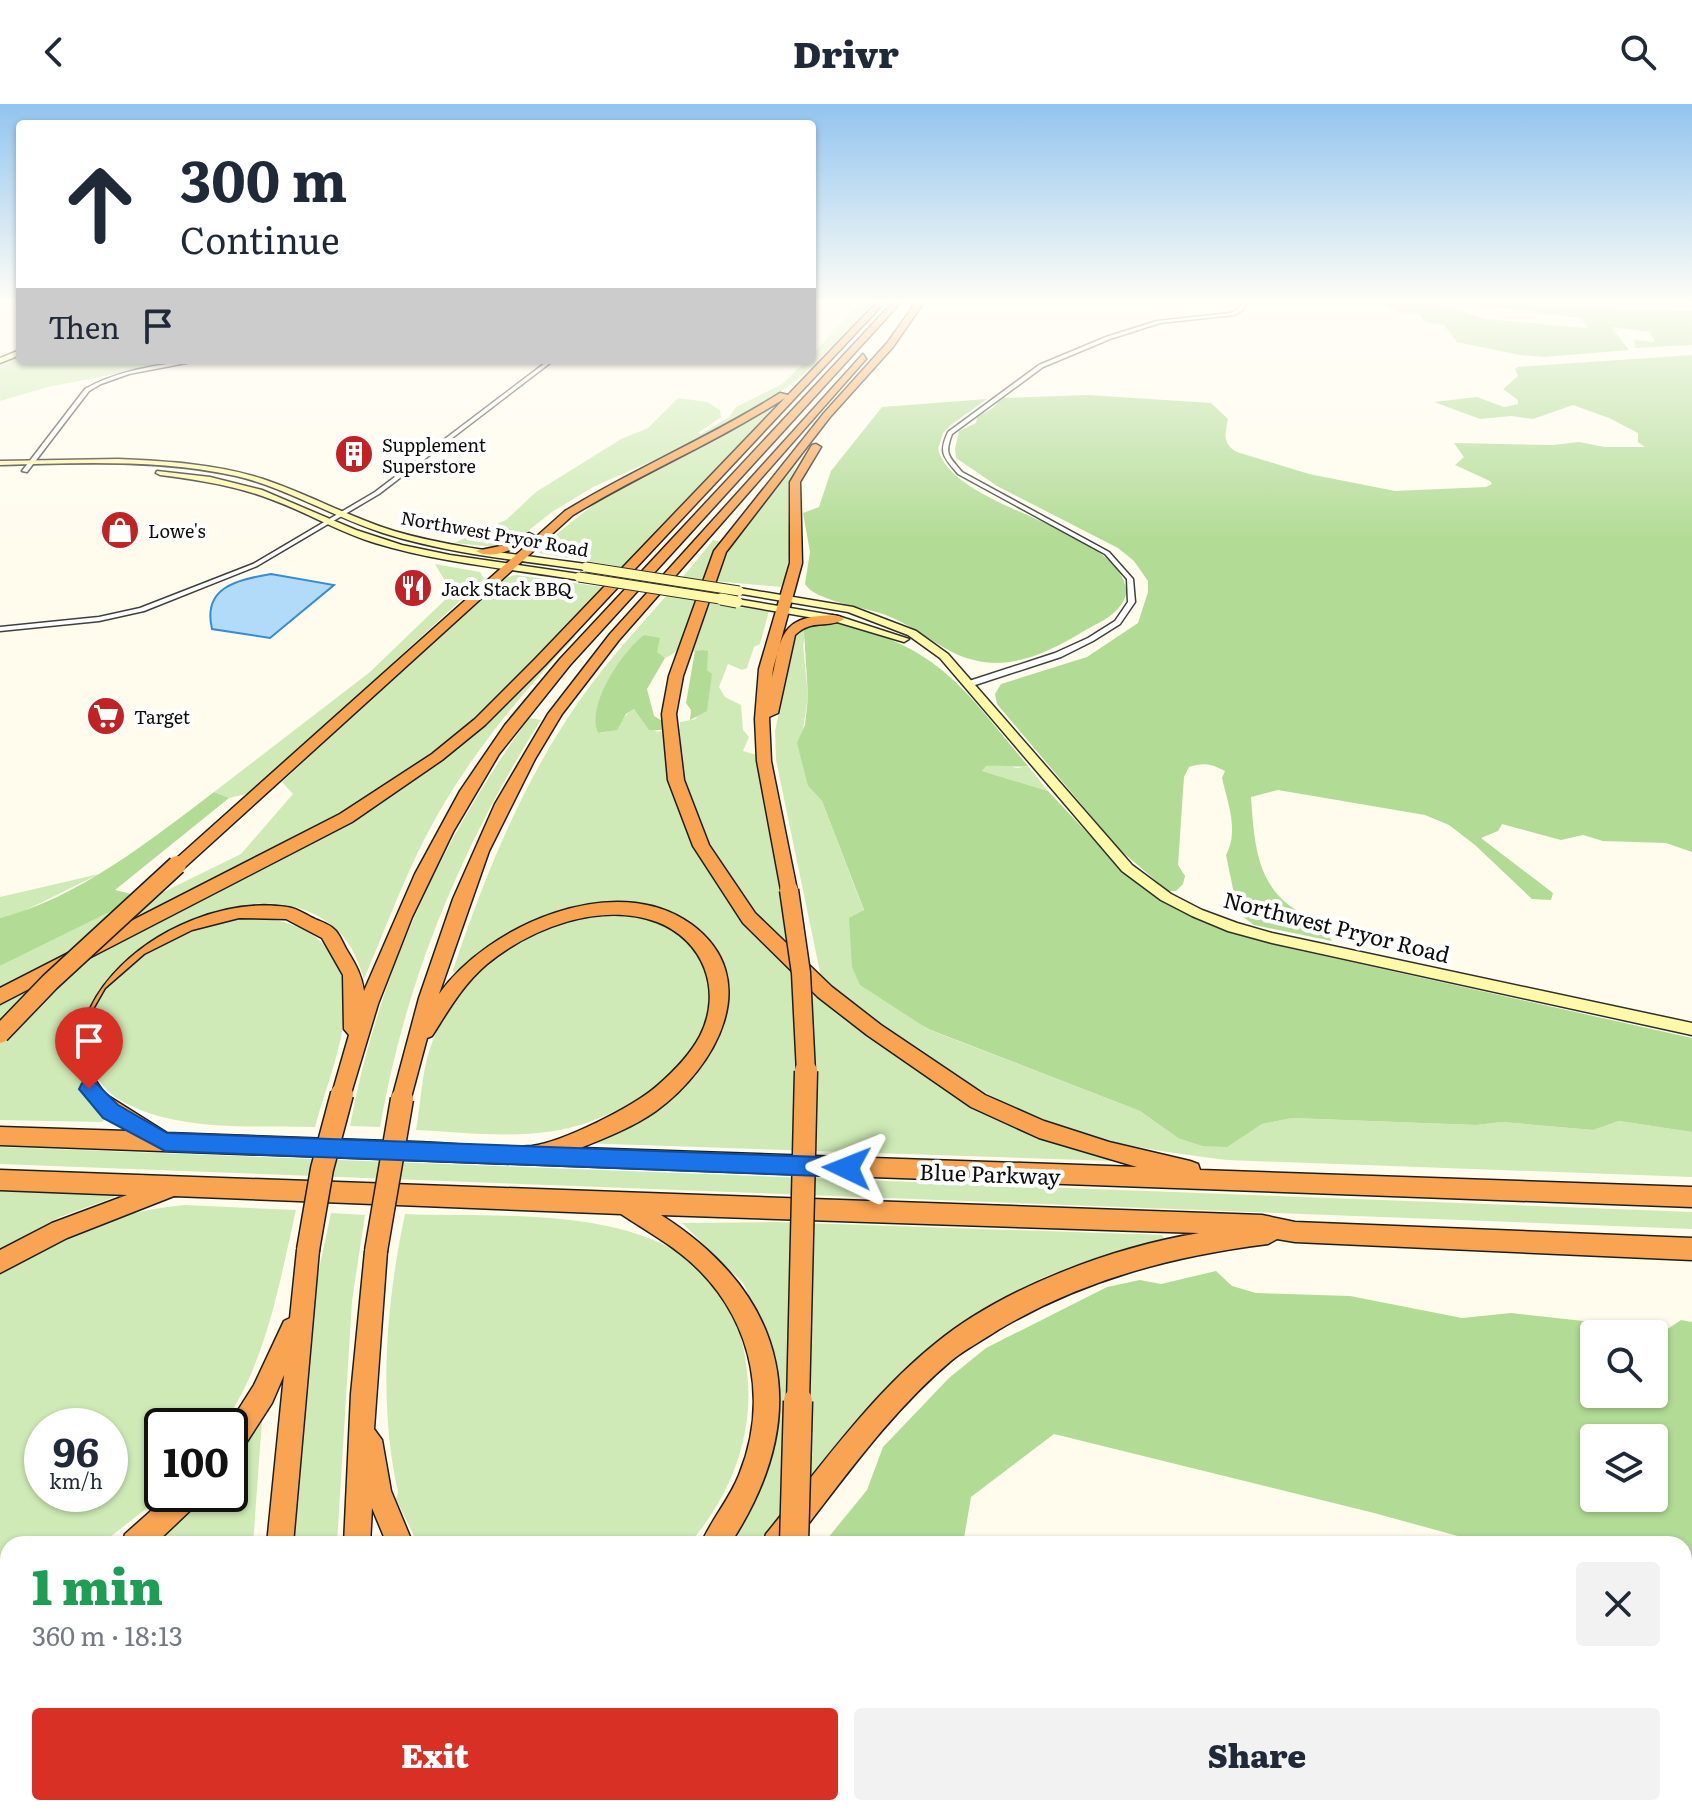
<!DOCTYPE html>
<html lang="en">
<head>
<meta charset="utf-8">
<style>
	body { margin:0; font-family:Literata,serif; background:#f2f2f3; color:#1f2937; height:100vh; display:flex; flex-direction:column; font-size:30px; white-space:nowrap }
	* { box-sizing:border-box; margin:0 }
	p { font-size:26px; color:#747a83 }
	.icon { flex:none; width:44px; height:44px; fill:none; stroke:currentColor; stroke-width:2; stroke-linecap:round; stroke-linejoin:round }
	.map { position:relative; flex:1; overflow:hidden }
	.panel { position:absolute; left:0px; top:1432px; width:1692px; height:280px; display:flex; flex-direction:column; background:#fff; border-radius:24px 24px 0 0; box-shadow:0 2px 6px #0004 }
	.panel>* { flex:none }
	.guide { position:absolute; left:16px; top:16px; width:800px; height:244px; border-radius:8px; box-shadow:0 2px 6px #0004; background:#fff; color:#1f2937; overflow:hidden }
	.controls { position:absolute; left:1580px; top:1216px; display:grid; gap:16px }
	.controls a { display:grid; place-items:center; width:88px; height:88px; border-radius:8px; background:#fff; box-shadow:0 2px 6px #0004; font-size:40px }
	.speed { position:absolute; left:24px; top:1304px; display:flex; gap:16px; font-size:40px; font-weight:700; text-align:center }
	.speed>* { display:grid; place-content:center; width:104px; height:104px; border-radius:50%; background:#fff; box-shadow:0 2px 6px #0004; line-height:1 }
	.speed small { font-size:20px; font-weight:400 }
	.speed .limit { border:4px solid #111; border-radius:12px; background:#fff; color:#111 }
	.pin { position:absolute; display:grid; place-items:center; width:68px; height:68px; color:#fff; margin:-82px -34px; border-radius:50% 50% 50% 0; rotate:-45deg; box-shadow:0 0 8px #0007 }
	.pin .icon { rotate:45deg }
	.me { position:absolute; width:88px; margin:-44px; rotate:272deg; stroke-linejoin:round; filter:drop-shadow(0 0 6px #0008) }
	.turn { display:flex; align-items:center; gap:28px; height:168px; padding:0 32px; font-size:36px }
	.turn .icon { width:104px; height:104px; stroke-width:2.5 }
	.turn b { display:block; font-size:56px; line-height:68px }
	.then { display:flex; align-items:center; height:76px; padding:0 32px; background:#0003; gap:16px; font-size:30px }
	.round { display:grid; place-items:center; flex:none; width:84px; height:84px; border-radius:8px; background:#f2f2f3 }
	.summary { display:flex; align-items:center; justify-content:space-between; height:136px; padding:0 32px }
	h1 { font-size:48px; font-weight:800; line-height:60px; color:#1e9e55 }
	.action { display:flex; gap:16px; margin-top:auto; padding:16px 32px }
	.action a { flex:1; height:92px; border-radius:8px; background:#d93025; color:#fff; font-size:32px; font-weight:800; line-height:92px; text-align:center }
	.action a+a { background:#f2f2f3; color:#1f2937 }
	header { display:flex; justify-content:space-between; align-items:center; height:104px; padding:0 32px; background:#fff; font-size:36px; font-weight:800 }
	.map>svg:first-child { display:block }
	.green { fill:#cfeab6; fill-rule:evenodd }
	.forest { fill:#b2db95; fill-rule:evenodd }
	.water { fill:#b1dbf8; stroke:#368dd0; stroke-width:2 }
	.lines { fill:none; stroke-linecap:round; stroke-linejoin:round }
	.street-casing { stroke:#404040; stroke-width:3 }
	.secondary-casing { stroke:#2f2f2f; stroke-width:3 }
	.highway-casing { stroke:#1e1e1e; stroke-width:3 }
	.street { fill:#fff; fill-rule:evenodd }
	.secondary { fill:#fff9a9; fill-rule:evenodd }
	.highway { fill:#f8a453; fill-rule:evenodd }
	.secondary-bridge-far1-casing { stroke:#2f2f2f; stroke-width:11; stroke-linecap:butt }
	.secondary-bridge-casing { stroke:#2f2f2f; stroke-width:13; stroke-linecap:butt }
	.highway-bridge-far2-casing { stroke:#1e1e1e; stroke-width:21; stroke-linecap:butt }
	.highway-bridge-far1-casing { stroke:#1e1e1e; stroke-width:25; stroke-linecap:butt }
	.highway-bridge-casing { stroke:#1e1e1e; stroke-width:31; stroke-linecap:butt }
	.secondary-bridge-far1 { stroke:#fff9a9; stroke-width:9 }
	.secondary-bridge { stroke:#fff9a9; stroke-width:11 }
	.highway-bridge-far2 { stroke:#f8a453; stroke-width:18 }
	.highway-bridge-far1 { stroke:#f8a453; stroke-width:22 }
	.highway-bridge { stroke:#f8a453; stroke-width:28 }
	.route { fill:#1a73e8; stroke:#114b97; stroke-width:2 }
	.labels { text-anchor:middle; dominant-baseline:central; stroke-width:8; stroke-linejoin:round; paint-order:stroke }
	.far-poi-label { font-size:18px; fill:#0d0d0d; stroke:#fff; text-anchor:start }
	.far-street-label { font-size:18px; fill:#0d0d0d; stroke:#fff }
	.street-label { font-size:22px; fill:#0d0d0d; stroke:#fff }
</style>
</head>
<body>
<header><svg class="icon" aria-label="back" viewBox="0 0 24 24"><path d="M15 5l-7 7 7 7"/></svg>Drivr<svg class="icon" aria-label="search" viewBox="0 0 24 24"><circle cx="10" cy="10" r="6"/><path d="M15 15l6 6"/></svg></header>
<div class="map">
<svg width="1692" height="1712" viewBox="0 0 1692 1712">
	<rect width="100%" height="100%" fill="#fffcee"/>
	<g class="green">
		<path d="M862 197H877L804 270 758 305 708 332 593 383 552 408 515 437 495 443 454 439 506 416 536 388 621 335 648 324 678 294 707 298 720 306 721 313 698 329 701 330 729 313 736 303 782 280 807 256H812V251Z"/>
		<path d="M20 252V256H186L48 283 0 297V261Z"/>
		<path d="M778 299 622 463 539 449 538 445 604 392Z"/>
		<path d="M797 360C778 400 800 442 781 483L714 477 733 437Z"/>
		<path d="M713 436 722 438C702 469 698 504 683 538 679 545 673 551 665 554L656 548 596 624 598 629C618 629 620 613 634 605L657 628 666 626 725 791 943 980 1111 1053 1112 1057 580 1039 699 962C772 867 695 784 589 799 536 807 495 836 455 869L453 866C486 768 525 671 587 586 626 533 673 488 713 436Z"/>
		<path d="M435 460 480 468 484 475 251 689 229 694 214 688 370 568 452 489Z"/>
		<path d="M516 471 603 483 487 604 418 661 325 718 0 884V862L126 800 141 799 241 750 293 690 282 678 482 492 508 473Z"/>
		<path d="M706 499 769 507 760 540 754 543 747 564 742 566 728 560 719 583 725 593 741 601 743 626 749 633 743 647 757 651 795 849C734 791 673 707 680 618L696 615 712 571 707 566 703 546 692 548Z"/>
		<path d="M808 521 803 541 808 593 802 631 808 682 822 697 864 807 853 848 852 863 927 925 1140 1007 1178 1034 1227 1042 1262 1020 1292 1014 1476 1021 1502 1018 1593 1026 1619 1017 1692 1028V1073L1227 1056C1174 1049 1121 1043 1070 1026 976 996 898 932 821 873L776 656 775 627 795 531Z"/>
		<path d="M571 532H576C518 593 464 658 425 734 402 779 384 828 364 875 358 857 352 840 338 827 241 733 0 902 107 1013L102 1018 0 1016V896L396 688 470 634Z"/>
		<path d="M529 614 541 616C462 740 405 878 380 1023L350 1022C377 874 442 734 529 614Z"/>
		<path d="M1000 660 1017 664 1028 662 1048 687 982 667 985 662Z"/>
		<path d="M99 770 20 809 0 814V793Z"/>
		<path d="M618 808C633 812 652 813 665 821 687 833 705 850 709 875 723 945 650 995 592 1017 536 1038 474 1029 416 1026 420 1004 421 981 426 959 442 890 501 831 569 814 585 810 602 810 618 808Z"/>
		<path d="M236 814C307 810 357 846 343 923 337 957 324 990 315 1023 251 1021 175 1029 118 995 101 984 89 964 88 944 84 866 173 830 236 814Z"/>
		<path d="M0 1043 1692 1108V1125L0 1060Z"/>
		<path d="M0 1087 107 1089 115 1093 60 1113 0 1145Z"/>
		<path d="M184 1101 296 1106C279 1180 267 1258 222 1322H162V1390H165L101 1440H8V1480L0 1482V1163C48 1131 127 1106 184 1101ZM42 1322H110V1390H42Z"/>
		<path d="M331 1109 365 1111 352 1197 337 1440H293L314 1189Z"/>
		<path d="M405 1110C539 1115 737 1091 748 1278 752 1338 728 1395 689 1440H418L396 1395 398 1388C378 1299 386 1199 405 1110Z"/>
		<path d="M776 1118 1162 1131 1164 1134C1115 1149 1065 1161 1020 1185 909 1245 835 1342 760 1440H726L776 1269 765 1223 743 1179 682 1119Z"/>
		<path d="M262 1316 253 1440H146L199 1390H230V1353L257 1317Z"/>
		<path d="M8 1510V1615L0 1610V1512Z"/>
		<path d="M0 1662 8 1669V1704H45L52 1712H0Z"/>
		<path d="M100 1704H229V1712H105Z"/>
		<path d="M369 1704H579L574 1712H369Z"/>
		<path d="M668 1704H769V1712H664Z"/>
	</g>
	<g class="forest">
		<path d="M1380 197H1427L1487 215 1585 224 1588 223 1581 214 1472 200 1692 207V241L1635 244 1634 236 1655 238 1650 228 1611 223 1629 246 1545 253 1520 251 1457 238 1444 221 1426 219 1419 210 1398 209Z"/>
		<path d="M1692 251V748L1666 739 1603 737 1583 731 1561 736 1502 720 1498 727 1481 734 1553 789 1551 796 1532 795 1475 741 1449 721 1425 711 1278 686 1251 693C1254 732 1255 776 1290 802 1309 815 1318 816 1332 837L1254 821 1238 809 1226 751C1239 727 1228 700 1222 674L1225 667C1212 660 1203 658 1189 663L1184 673 1178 761 1185 772 1183 780 1176 787H1168L1120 746 997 600 995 590 1001 580 1087 553 1138 519 1148 488V477L1134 457 1118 444 997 382 956 354 955 345 959 327 976 319 977 313 993 304 1002 294 1088 291 1211 299 1228 315C1225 329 1222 340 1237 348L1309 370 1395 387 1486 383 1492 380 1490 377 1455 361 1464 353 1454 339 1553 341 1579 338 1605 343H1645L1638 338V329L1609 314 1573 301 1533 315 1511 312 1480 315 1434 298 1477 293 1504 303 1518 300V296L1503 285 1518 272 1515 265 1518 263Z"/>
		<path d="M987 295 952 320 943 329 938 345C954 407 1118 421 1127 488 1120 511 1103 516 1084 527 1042 552 1001 572 952 548 929 536 908 519 883 510 863 503 815 497 805 480L810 448 803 409 819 403 831 367 882 303Z"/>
		<path d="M833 518C940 542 962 583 1028 662 1014 664 1000 660 986 662L982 667 1048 687 1121 765 1168 800 1226 825 1288 844 1692 934V1028L1619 1017 1593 1026 1502 1018 1476 1021 1292 1014 1262 1020 1227 1043 1203 1042 1178 1034 1140 1007 928 925 860 881 852 863 849 814 864 806 822 697 808 682 797 639 805 621 808 593 804 527 808 521Z"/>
		<path d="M644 531 660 534 657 548 665 554 647 585 654 612 664 618 662 626H649L634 605 626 610 617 626 598 629C586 601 622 548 644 531Z"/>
		<path d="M703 546 708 547 707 566 712 570 707 607 690 616 691 606 686 599 695 547Z"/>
		<path d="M214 688 229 694 115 786 136 791 126 800 0 862V814C77 795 152 735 214 688Z"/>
		<path d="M1216 1167 1232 1182 1256 1189 1350 1192 1462 1214 1511 1209 1666 1226 1681 1216 1692 1218V1496L1684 1494V1440H1487L1374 1409 1054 1330 971 1393 963 1440H823L867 1386 883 1343 949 1274 986 1244 1107 1183 1140 1176 1161 1180ZM1594 1230H1654V1290H1594ZM1594 1334H1654V1394H1594Z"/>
		<path d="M845 1704H918L917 1712H845Z"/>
	</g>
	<path class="water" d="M271 470 334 481 270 534 212 525C202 483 237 476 271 470Z"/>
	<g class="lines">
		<defs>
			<g id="street">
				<path d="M812 197H815L812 199Z"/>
				<path d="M1242 197H1246L1243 206 1234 211 1160 219 1110 235 1043 263 952 330C944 351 949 352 962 368L1109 448 1133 475 1135 498 1120 520 1093 537 1061 553 972 582H966V578L1055 549 1088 534 1115 517 1128 498 1127 475 1105 450 958 370C944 353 938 350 948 328L1039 261 1106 233 1157 217 1231 209 1239 204Z"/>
				<path d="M192 256H202L129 270 101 280 89 287 27 368 22 367 85 285C118 266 155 262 192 256Z"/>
				<path d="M549 256H554L379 390 257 462 144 507 99 517 0 527V523L99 513 140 504 253 460 375 388Z"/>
				<path d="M1086 1704H1104L1103 1712H1085Z"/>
				<path d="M1435 1704H1453L1454 1712H1436Z"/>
			</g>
			<g id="secondary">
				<path d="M20 246V251L0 259V254Z"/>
				<path d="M118 355C167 357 217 360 263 375 308 390 349 413 394 427 456 445 522 451 586 460L591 463 586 466C518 456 449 450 383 429 333 413 287 384 236 372 159 355 78 359 0 361V357Z"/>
				<path d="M157 367 210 373 262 386 356 426 402 441 450 451 579 470 584 473 579 476C511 465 441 459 375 439 339 428 308 409 273 396 237 382 199 376 160 371L156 369Z"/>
				<path d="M739 484 853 503 916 527 948 550 1132 761 1171 790 1202 806 1237 819 1272 829 1692 919V931L1272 839 1228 827 1192 812 1161 796 1122 767 940 554 908 531 848 508 736 489 734 487Z"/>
				<path d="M737 495 838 512 909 535 904 538 837 518 734 500 732 498Z"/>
			</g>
			<g id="highway">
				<path d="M878 197H886L545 561 485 621 442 656 352 718 0 900V884L340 710 432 650 475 615 535 555 785 294C717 338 642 369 573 411L183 765 177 767 169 761 565 407C635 364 711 333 780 289L788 291Z"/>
				<path d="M894 197H902L570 561 499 650 453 728 412 813 378 900 349 996 342 999 335 996 332 990 349 931 344 925 343 871 322 834 286 815 239 814 192 826 144 850 105 884 85 919 84 960 105 990 167 1029C250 1032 333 1035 416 1038 451 1039 498 1045 532 1042 563 1038 633 1003 657 982 673 968 690 951 700 932 723 887 704 836 657 818 600 797 531 824 487 860 463 880 448 907 432 932L427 934 409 1001 402 1004 395 1001 392 995 419 894 453 795 495 700 548 610 610 530 863 250 866 255 619 536 562 610 535 655 489 747 439 890C487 822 615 765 691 820 766 875 715 964 656 1007 633 1023 606 1034 580 1044L1137 1063 1039 1034 971 1003 867 931 818 893 743 819 693 742 668 676 662 610 669 572 714 447 824 309 887 239 917 197H925L893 243 830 313 726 448 683 572 676 610 684 676 709 741 755 809 832 883 881 921 985 991 1044 1017 1109 1038 1190 1057 1198 1060 1200 1066 1692 1083V1103L0 1041V1023L127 1027C0 927 163 785 287 803 297 804 306 811 315 815 322 818 331 821 336 827 341 833 344 842 348 848 356 861 362 872 364 887L415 770 460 687 505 621 560 555Z"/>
				<path d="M816 340 821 343 800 378 802 459 773 565 772 574C780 540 779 515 820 512 829 511 837 510 844 515 829 525 813 514 795 531L778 609 769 613 771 657 797 786 789 792 781 786 757 657 755 615 759 565 790 459V378L812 341Z"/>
				<path d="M529 429 535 432 533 434C518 443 493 457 476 447L505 441Z"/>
				<path d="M0 1066 1262 1111 1295 1118 1692 1134V1156L1295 1138 1277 1135 1268 1140C1172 1152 1082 1176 998 1226 983 1236 966 1245 952 1256 890 1308 842 1377 793 1440H763L766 1430C819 1365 870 1292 936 1239 1003 1184 1113 1143 1199 1129L661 1111C790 1193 814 1312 730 1440H701C711 1416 729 1396 739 1371 768 1300 754 1222 700 1167 678 1144 648 1128 621 1110L174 1092 67 1134 0 1169V1146L52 1119 127 1091 0 1086Z"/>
				<path d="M308 1135 316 1138 319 1146 293 1440H267L284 1271 272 1299 239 1350 230 1354V1322H228L254 1281 284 1217 290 1214 297 1146 300 1138Z"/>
				<path d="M376 1136 384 1139 387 1147 374 1325 382 1336 391 1387 413 1440H387L372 1404 370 1440H344L351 1290 365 1147 368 1139Z"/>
				<path d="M170 1390H202L198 1399 155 1440H122L125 1430Z"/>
				<path d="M8 1489V1517L0 1518V1490Z"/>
				<path d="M0 1625 8 1628V1661L0 1658Z"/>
				<path d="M56 1704H90L94 1712H59Z"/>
				<path d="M243 1704H273V1712H241Z"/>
				<path d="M332 1704H362L363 1712H331Z"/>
				<path d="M579 1704H610L607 1712H575Z"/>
				<path d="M770 1704H800V1712H768Z"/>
			</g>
		</defs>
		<use href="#street" class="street-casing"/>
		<use href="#secondary" class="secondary-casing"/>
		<use href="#highway" class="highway-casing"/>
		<use href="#street" class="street"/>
		<use href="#secondary" class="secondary"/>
		<use href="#highway" class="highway"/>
		<defs>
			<g id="secondary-bridge-far1">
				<path d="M586 463 739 487"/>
				<path d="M579 473 733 497"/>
			</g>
			<path id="secondary-bridge" d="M721 495 737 498"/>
			<g id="highway-bridge-far2">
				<path d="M789 786 801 869 806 969"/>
				<path d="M0 930 50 878 177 761"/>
			</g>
			<g id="highway-bridge-far1">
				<path d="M308 1146 322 1065 342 990"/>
				<path d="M376 1147 402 995"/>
				<path d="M798 1299 806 967"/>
			</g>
			<path id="highway-bridge" d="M794 1440 798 1297"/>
		</defs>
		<use href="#secondary-bridge-far1" class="secondary-bridge-far1-casing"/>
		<use href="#secondary-bridge" class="secondary-bridge-casing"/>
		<use href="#highway-bridge-far2" class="highway-bridge-far2-casing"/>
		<use href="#highway-bridge-far1" class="highway-bridge-far1-casing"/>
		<use href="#highway-bridge" class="highway-bridge-casing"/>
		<use href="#secondary-bridge-far1" class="secondary-bridge-far1"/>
		<use href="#secondary-bridge" class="secondary-bridge"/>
		<use href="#highway-bridge-far2" class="highway-bridge-far2"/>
		<use href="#highway-bridge-far1" class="highway-bridge-far1"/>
		<use href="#highway-bridge" class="highway-bridge"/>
	</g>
	<linearGradient id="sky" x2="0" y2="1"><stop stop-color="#92c4ee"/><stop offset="0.45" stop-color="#fffef7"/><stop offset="1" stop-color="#fffef7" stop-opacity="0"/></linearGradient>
	<rect width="1692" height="437" fill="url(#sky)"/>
	<path class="route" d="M89 976 96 979 118 1001 167 1029 847 1054 854 1057 857 1064 854 1071 847 1073 165 1047 103 1014 79 985 82 979Z"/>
	<defs>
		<symbol id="building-disc" viewBox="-11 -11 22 22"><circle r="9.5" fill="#c12223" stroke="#fff"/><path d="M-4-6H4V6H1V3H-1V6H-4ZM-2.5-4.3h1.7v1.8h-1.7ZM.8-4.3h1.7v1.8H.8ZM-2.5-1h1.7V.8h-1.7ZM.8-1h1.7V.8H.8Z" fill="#fff"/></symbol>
		<symbol id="shop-disc" viewBox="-11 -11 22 22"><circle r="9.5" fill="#c12223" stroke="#fff"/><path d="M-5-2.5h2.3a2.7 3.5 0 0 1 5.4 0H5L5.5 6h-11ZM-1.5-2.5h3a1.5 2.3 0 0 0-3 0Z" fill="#fff"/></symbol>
		<symbol id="restaurant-disc" viewBox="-11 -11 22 22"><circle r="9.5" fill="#c12223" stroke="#fff"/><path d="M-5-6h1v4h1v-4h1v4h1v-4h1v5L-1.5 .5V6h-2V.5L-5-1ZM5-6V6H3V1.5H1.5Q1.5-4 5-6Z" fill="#fff"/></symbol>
		<symbol id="supermarket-disc" viewBox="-11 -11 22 22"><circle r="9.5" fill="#c12223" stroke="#fff"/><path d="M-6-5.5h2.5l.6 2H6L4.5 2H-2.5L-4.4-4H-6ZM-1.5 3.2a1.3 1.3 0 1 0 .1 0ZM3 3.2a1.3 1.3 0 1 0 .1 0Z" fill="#fff"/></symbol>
	</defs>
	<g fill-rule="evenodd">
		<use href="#building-disc" x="332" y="328" width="44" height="44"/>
		<use href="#shop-disc" x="98" y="404" width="44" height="44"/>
		<use href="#restaurant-disc" x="391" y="462" width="44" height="44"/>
		<use href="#supermarket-disc" x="84" y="590" width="44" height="44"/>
	</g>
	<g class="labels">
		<g class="far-poi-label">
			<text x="382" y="340">Supplement<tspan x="382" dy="21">Superstore</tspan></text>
			<text x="148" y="426">Lowe's</text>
			<text x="441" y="484">Jack Stack BBQ</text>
			<text x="134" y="612">Target</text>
		</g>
		<g class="far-street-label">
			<text transform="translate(495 429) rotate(10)">Northwest Pryor Road</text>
		</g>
		<g class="street-label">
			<text transform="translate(1337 822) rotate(14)">Northwest Pryor Road</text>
			<text transform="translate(990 1069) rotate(2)">Blue Parkway</text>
		</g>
	</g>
</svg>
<div class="controls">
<a><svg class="icon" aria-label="search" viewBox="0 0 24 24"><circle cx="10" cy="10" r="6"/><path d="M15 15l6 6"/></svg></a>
<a><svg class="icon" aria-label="layers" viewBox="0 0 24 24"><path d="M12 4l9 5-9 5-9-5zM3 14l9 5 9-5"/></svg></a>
</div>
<div class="speed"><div>96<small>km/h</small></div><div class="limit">100</div></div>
<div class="pin" style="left:89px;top:985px;background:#d93025"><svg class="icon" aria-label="arrive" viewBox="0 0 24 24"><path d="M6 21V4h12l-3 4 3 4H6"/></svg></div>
<svg class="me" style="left:847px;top:1064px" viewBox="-20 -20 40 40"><path d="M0-17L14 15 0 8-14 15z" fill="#1a73e8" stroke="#fff" stroke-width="4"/></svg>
<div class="guide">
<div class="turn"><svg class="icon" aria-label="ahead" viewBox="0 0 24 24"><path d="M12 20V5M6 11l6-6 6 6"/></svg><div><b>300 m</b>Continue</div></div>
<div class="then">Then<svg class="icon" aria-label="arrive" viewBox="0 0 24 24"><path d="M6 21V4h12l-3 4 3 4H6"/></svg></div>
</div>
<section class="panel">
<div class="summary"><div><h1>1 min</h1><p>360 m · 18:13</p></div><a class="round"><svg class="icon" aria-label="close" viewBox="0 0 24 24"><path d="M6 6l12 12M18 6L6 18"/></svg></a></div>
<div class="action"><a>Exit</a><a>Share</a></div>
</section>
</div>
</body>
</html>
